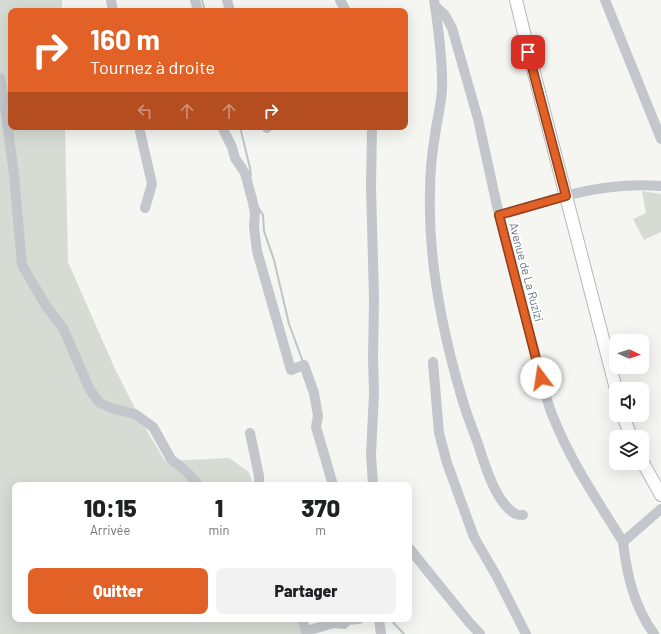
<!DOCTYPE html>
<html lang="fr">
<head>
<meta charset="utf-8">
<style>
	body { margin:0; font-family:Barlow,sans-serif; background:#f2f2f2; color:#202124; height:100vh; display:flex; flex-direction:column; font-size:15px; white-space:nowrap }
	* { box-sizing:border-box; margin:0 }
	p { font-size:13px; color:#757577 }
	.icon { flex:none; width:22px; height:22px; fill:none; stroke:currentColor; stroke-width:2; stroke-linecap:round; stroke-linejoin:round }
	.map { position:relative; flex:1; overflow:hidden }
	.drawer { position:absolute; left:12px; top:482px; width:400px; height:140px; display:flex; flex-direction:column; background:#fff; border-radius:8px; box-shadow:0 4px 16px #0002 }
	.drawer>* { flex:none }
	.top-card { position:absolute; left:8px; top:8px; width:400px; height:122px; border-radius:8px; box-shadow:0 4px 16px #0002; background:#e16127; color:#fff; overflow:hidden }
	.needle { width:26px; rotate:93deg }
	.fabs { position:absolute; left:609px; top:334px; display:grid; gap:8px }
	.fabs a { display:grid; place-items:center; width:40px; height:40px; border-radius:8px; background:#fff; box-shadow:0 4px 16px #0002; font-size:20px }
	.pin { position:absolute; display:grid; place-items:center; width:34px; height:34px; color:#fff; margin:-17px; border-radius:8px; box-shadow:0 2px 6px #0006 }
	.me { position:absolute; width:44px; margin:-22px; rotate:346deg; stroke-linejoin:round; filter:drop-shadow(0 0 3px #0008) }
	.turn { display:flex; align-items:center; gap:14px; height:84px; padding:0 16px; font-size:18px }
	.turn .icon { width:52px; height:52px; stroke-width:2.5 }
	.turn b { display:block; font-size:28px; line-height:34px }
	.lanes { display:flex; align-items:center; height:38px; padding:0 16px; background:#0003; justify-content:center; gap:20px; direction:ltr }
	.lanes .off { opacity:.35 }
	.eta { display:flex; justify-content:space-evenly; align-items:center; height:68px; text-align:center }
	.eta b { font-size:24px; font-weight:800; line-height:28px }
	.action { display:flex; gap:8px; margin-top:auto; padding:8px 16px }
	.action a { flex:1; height:46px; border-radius:8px; background:#e16127; color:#fff; font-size:16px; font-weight:800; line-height:46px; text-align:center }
	.action a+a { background:#f2f2f2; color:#202124 }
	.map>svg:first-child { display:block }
	.green { fill:#d6dcd3 }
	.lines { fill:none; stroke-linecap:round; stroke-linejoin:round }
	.stream { stroke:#bbc5ca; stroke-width:2 }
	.major-casing { stroke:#b4b8bc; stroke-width:14 }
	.minor { stroke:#c3c6ca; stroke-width:10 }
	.major { stroke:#fff; stroke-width:12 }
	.route-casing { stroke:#923f19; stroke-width:10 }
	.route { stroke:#e16127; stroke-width:7 }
	.labels { text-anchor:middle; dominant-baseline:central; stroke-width:4; stroke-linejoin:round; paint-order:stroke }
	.street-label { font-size:12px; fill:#657383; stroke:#fff }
</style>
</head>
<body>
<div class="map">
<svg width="661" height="634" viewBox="0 0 661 634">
	<rect width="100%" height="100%" fill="#f5f5f2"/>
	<g class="green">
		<path d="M0 0H62V11H11V127H65L68 262 115 369 144 426 165 461 229 458 249 472 253 485H15V619H298L302 634H0Z"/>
		<path d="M642 191 661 194V232L644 240 633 219 646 213Z"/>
	</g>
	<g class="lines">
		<g class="stream">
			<path d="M202 0 205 11"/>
			<path d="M240 127 250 168 251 176"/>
			<path d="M258 207 263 215 264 231 274 260 289 324 303 362"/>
			<path d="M390 619 404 634"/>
		</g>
		<defs>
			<g id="major">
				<path d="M516 0 532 65 616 389"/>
				<path d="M623 415 631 437"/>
				<path d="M642 461 661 495"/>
			</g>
		</defs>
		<use href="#major" class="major-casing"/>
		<g class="minor">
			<path d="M111 0 113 11"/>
			<path d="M195 0 198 11"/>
			<path d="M227 0 230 11"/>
			<path d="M340 0 346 11"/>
			<path d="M434 0 435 6 445 15 452 28 478 119 499 215 545 393C548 402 550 411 554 419 571 462 599 503 623 542"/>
			<path d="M605 0 661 139"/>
			<path d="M435 6C439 33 443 62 442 90 441 105 437 120 435 135 432 153 430 174 430 192 428 261 442 330 461 395 466 413 473 430 479 447 485 466 496 502 514 513 516 515 520 515 523 515"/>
			<path d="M0 78 6 114 14 175 22 265 46 306 63 328 90 390 100 403 114 409 135 414 153 427 171 459 188 473 198 485"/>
			<path d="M139 127 152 184 145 208"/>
			<path d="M222 127 232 147 235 158 245 173 253 203 255 213 254 227 257 251 291 370 304 365 314 393 318 416 316 427 333 485"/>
			<path d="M267 127V128"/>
			<path d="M372 127 371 187 374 299 373 358 374 393 371 455 373 485"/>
			<path d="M499 215C536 205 573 191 612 187 628 185 645 185 661 186"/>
			<path d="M433 362 439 433 447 463 474 537 497 577 526 634"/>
			<path d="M250 433 259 476V485"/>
			<path d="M409 548 468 621 480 634"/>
			<path d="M302 619 307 634"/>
			<path d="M379 619 381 634"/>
			<path d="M306 631 334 623 344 624 347 620 359 619"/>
			<path d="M654 634C634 606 627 576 623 542L661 509"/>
		</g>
		<use href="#major" class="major"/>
	</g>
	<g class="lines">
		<defs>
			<path id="route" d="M528 52 566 196 499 215 541 378"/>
		</defs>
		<use href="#route" class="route-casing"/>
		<use href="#route" class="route"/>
	</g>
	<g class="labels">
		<g class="street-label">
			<text transform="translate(527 272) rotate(75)">Avenue de La Ruzizi</text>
		</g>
	</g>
</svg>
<div class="fabs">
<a><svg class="needle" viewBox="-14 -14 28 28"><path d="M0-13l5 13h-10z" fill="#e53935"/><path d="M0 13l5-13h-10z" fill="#757577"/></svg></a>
<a><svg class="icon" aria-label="sound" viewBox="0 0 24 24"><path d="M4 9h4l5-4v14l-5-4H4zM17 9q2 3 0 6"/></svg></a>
<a><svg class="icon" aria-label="layers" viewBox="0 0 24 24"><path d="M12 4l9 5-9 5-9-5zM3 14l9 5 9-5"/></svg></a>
</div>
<div class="pin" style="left:528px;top:52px;background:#d93025"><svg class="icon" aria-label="arrive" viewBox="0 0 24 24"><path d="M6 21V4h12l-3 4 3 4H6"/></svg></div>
<svg class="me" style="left:541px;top:378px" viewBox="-20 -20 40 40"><circle r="19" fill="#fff"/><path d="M0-13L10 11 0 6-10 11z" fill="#e16127"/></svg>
<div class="top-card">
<div class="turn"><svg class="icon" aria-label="right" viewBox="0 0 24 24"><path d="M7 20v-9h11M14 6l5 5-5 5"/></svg><div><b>160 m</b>Tournez à droite</div></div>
<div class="lanes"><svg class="icon off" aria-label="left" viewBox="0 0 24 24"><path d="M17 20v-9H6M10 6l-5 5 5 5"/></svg><svg class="icon off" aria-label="ahead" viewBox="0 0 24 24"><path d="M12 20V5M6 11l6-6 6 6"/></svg><svg class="icon off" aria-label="ahead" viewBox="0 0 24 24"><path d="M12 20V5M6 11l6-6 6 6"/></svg><svg class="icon" aria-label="right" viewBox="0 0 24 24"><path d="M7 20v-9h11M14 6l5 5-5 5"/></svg></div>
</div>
<section class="drawer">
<div class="eta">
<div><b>10:15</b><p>Arrivée</p></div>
<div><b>1</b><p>min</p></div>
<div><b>370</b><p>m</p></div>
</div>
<div class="action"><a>Quitter</a><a>Partager</a></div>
</section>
</div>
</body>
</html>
